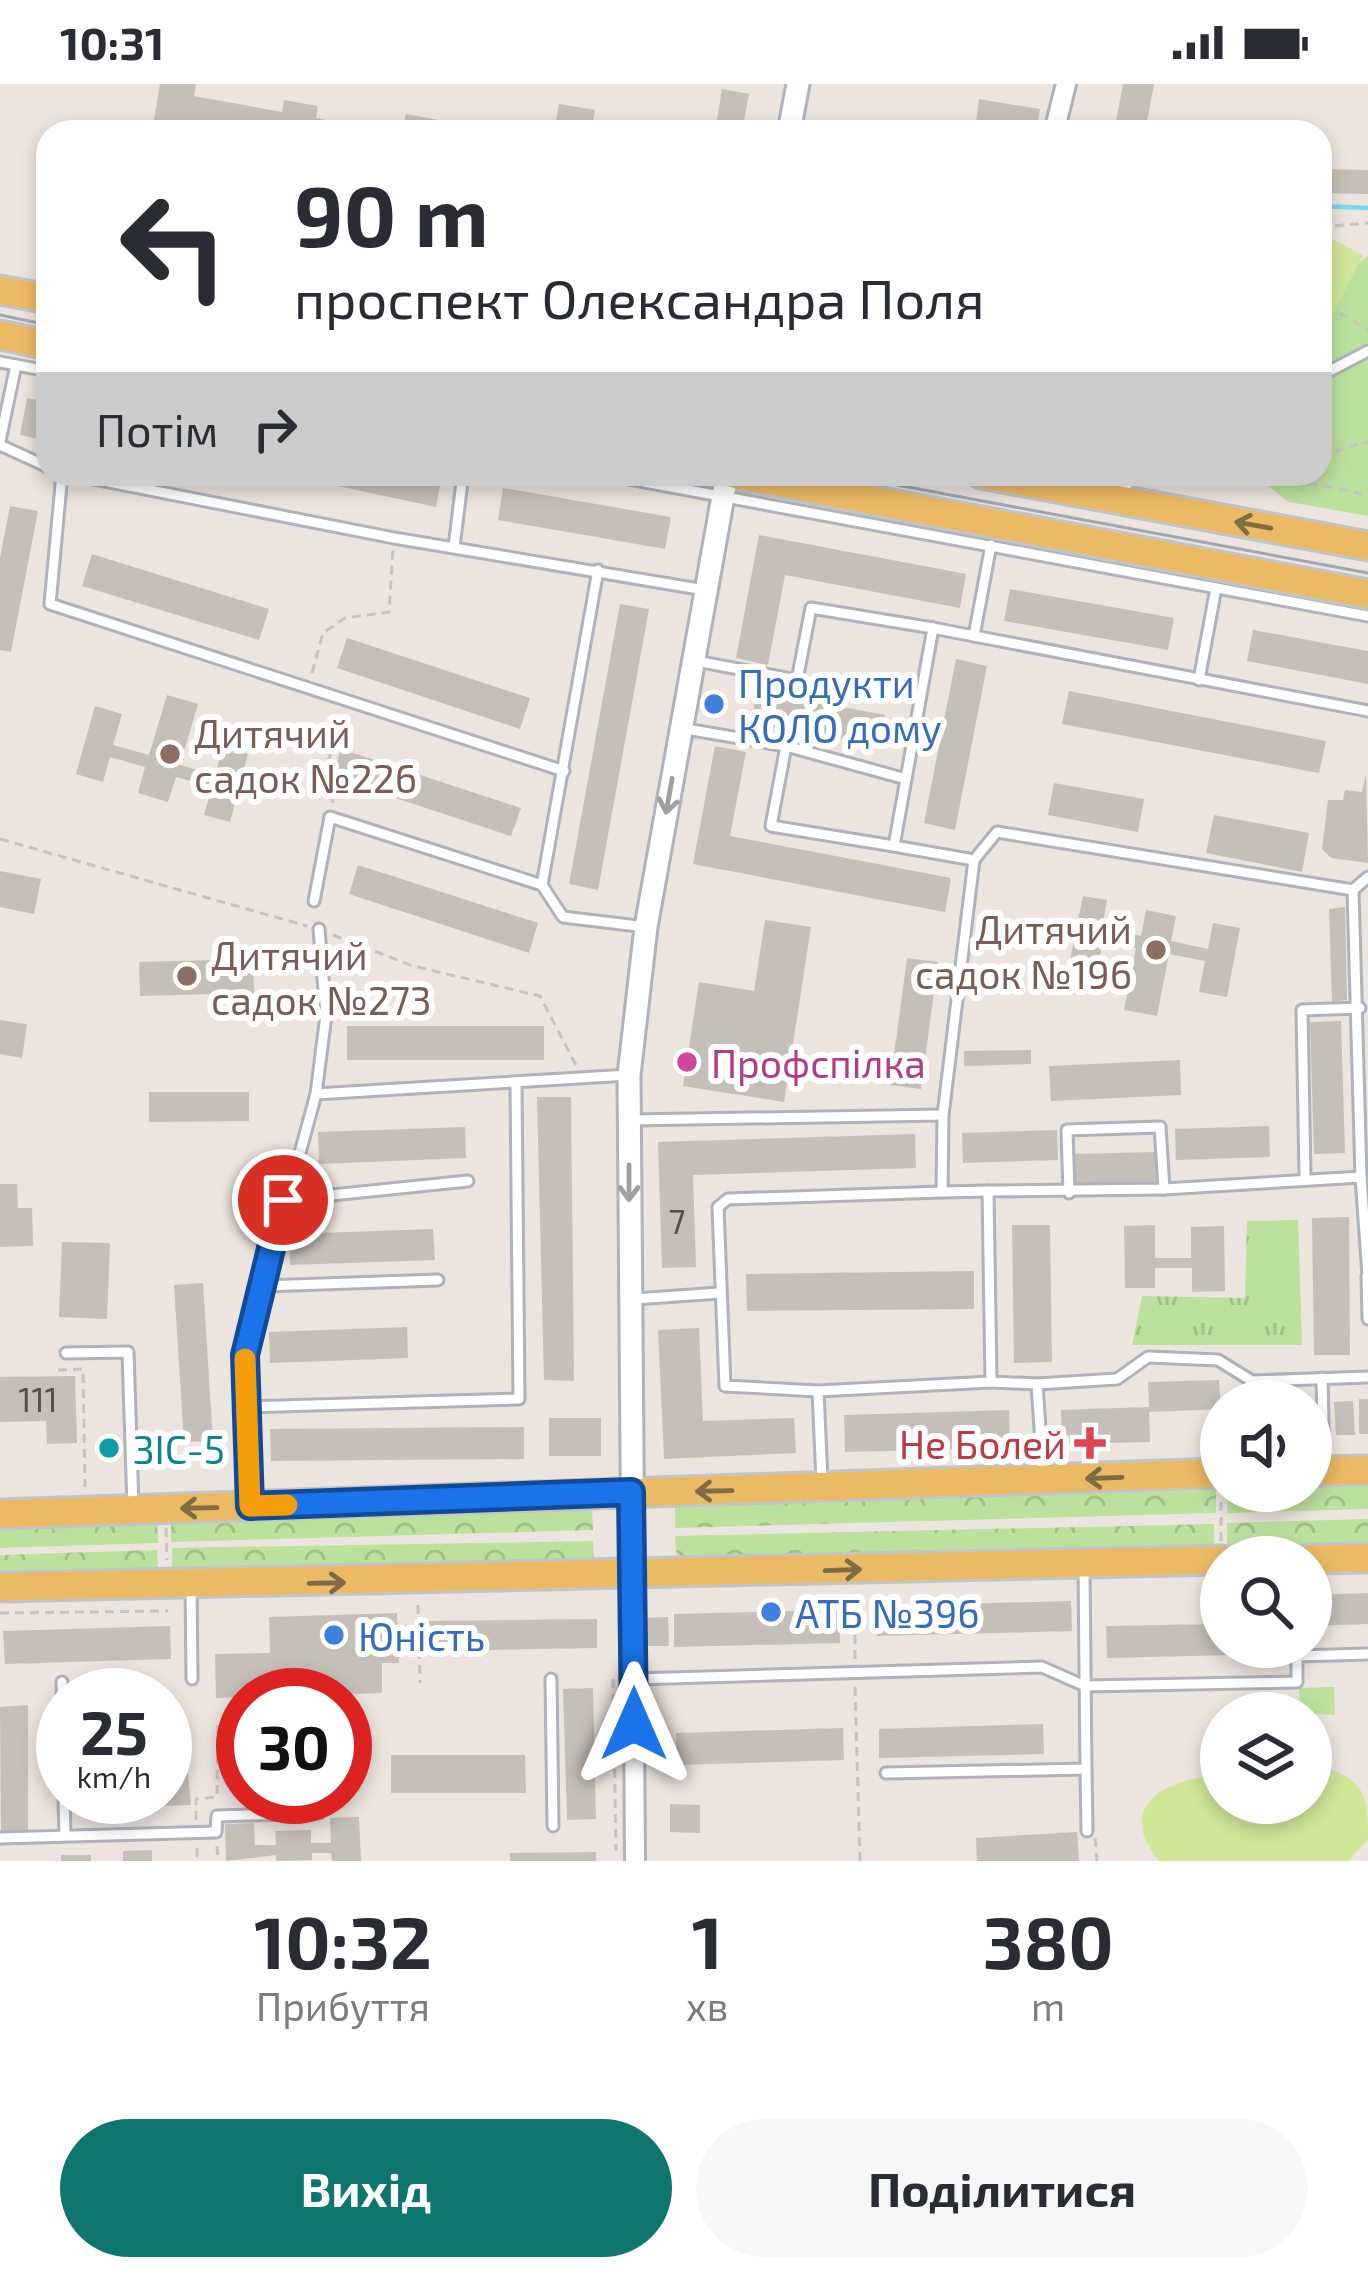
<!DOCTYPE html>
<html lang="uk">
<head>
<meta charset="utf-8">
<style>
	body { margin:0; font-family:"Exo 2",sans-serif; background:#f7f7f7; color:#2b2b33; height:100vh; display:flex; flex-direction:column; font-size:45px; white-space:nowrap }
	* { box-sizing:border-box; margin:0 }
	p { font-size:39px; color:#7c7c81 }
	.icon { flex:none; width:66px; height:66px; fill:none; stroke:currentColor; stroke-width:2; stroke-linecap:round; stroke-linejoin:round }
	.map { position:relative; height:1777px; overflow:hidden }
	.details { display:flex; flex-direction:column; background:#fff; flex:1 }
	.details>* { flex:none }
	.hud { position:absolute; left:36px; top:36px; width:1296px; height:366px; border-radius:36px; box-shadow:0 6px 18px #0003; background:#fff; color:#2b2b33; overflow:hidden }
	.tools { position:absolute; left:1200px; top:1296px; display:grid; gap:24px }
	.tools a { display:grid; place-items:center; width:132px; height:132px; border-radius:50%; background:#fff; box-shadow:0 6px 18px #0003; font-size:60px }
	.speed { position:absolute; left:36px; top:1584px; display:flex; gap:24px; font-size:60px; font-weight:700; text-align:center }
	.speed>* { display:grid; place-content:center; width:156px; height:156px; border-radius:50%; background:#fff; box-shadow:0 6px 18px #0003; line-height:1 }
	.speed small { font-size:30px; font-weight:400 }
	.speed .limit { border:18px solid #d22; background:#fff; color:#111 }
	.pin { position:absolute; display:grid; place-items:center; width:102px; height:102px; color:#fff; margin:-51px; border:6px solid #fff; border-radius:50%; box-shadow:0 3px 12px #0007 }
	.me { position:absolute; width:132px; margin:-66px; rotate:0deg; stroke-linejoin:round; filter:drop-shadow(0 0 9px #0008) }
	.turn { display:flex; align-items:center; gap:42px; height:252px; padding:0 60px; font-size:54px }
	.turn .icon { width:156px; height:156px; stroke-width:2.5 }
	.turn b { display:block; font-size:84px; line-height:102px }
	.then { display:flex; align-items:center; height:114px; padding:0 60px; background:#0003; gap:24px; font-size:45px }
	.eta { display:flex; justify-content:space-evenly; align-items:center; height:204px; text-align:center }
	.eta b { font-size:72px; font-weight:700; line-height:84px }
	.cta { display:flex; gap:24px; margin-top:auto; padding:24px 60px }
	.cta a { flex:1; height:138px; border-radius:72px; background:#0f766e; color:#fff; font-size:48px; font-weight:700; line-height:138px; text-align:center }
	.cta a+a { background:#f7f7f7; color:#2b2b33 }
	.status { display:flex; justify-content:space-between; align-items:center; height:84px; padding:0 60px; background:#fff; direction:ltr }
	.status svg { height:33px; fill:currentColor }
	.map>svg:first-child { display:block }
	.grass { fill:url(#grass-tufts) }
	.forest { fill:url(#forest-crowns) }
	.park { fill:#bce19d }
	.pitch { fill:#d0e799 }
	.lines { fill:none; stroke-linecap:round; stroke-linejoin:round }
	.stream { stroke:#75daea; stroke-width:4.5 }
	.building { fill:#c5bfb9 }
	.service-casing { stroke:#aeb2bb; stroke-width:15 }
	.minor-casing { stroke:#aeb2bb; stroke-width:24 }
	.tertiary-casing { stroke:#aeb2bb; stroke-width:27 }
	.primary-casing { stroke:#c4c4c4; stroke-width:33 }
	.path { stroke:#c4c4c4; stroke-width:3; stroke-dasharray:9 6; stroke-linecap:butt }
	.service { stroke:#fff; stroke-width:9 }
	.minor { stroke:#fff; stroke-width:18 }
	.tertiary { stroke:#fff; stroke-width:21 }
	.primary { stroke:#ebba64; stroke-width:27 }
	.tram { stroke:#a1a6b4; stroke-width:3 }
	.oneway { stroke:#816b45 }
	.oneway2 { stroke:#a0a0a0 }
	.route-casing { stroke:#114b97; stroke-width:30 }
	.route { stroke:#1a73e8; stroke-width:21 }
	.slow { stroke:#f59e0b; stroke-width:21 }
	.shop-dot { fill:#3f7fe0; stroke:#fff; stroke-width:4.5 }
	.education-dot { fill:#8d6e63; stroke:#fff; stroke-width:4.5 }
	.hotel-dot { fill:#d1479c; stroke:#fff; stroke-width:4.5 }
	.health-dot { fill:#e0444e; stroke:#fff; stroke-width:4.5 }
	.culture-dot { fill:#0f9aa8; stroke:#fff; stroke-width:4.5 }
	.labels { text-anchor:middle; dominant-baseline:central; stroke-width:12; stroke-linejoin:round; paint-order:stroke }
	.number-label { font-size:33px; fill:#52504e }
	.shop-label { font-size:39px; fill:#366cbe; stroke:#fff; text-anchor:start }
	.education-label { font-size:39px; fill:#785e54; stroke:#fff; text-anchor:start }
	.hotel-label { font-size:39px; fill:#b23c85; stroke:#fff; text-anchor:start }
	.health-label { font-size:39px; fill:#be3a42; stroke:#fff; text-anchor:end }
	.culture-label { font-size:39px; fill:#0d838f; stroke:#fff; text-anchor:start }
</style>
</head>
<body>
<div class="status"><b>10:31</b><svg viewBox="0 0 49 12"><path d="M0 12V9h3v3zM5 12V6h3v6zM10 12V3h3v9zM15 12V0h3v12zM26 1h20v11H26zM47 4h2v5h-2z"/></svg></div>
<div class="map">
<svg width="1368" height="1777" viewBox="0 0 1368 1777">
	<defs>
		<pattern id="grass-tufts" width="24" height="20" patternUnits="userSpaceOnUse" patternTransform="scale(3)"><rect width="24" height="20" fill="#bce19d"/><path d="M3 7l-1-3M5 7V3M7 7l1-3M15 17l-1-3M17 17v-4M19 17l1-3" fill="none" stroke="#a2c187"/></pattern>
		<pattern id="forest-crowns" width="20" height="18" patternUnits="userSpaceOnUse" patternTransform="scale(3)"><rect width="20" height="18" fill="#bce19d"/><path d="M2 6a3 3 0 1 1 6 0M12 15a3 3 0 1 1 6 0" fill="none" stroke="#a2c187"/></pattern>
	</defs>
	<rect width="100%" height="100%" fill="#ece4de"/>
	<path class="grass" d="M1298 1136 1302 1261H1132L1142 1212 1245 1214 1247 1137Z"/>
	<g class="forest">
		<path d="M1368 1401V1425L1227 1429 1228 1407Z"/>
		<path d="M1216 1406V1429L675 1444V1421Z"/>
		<path d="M592 1424 593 1446 171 1458V1435Z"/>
		<path d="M1368 1435V1460L1227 1463V1439Z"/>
		<path d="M157 1436 158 1459 0 1464V1441Z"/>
		<path d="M1214 1440V1464L677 1475 675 1452Z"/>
		<path d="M593 1457 594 1478 172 1487V1464Z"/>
		<path d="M157 1466 158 1487 0 1492V1471Z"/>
	</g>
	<g class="park">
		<path d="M1368 172V432L1289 418 1252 390H1320V208Z"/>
		<path d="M1251 1150 1286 1152 1285 1206 1248 1205Z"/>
		<path d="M1334 1603 1335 1631 1300 1629 1299 1604Z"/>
	</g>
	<g class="pitch">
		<path d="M1320 149 1363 171 1329 238 1320 233Z"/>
		<rect x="345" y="1671" width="16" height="36"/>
		<path d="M1332 1686C1368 1698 1368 1721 1368 1756L1348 1777H1159C1112 1719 1170 1694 1221 1691V1719H1311V1687Z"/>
	</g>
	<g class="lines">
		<path class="stream" d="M1320 122 1368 124"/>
	</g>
	<g class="building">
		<path d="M160 0H196L194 12 282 28 284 16 318 22 316 34 382 48H253L190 37 188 48H152Z"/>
		<path d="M1123 0H1154L1145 48H1114Z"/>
		<path d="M722 5 749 10 742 48H715Z"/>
		<path d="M979 15 1040 25 1036 48 975 43Z"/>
		<path d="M559 20 595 26 591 48H554Z"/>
		<path d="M406 30 439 36 437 48H402Z"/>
		<path d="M1320 85 1368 86V110L1320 109Z"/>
		<path d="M27 314 48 318V357L20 351Z"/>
		<path d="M282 390H435L442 391 436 423Z"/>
		<path d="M503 404 671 433 665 465 498 436Z"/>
		<path d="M10 422 38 427 11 568 0 566V474Z"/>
		<path d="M759 451 966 490 960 524 785 491 768 581 736 574Z"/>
		<path d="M92 470 269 525 259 556 82 502Z"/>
		<path d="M1010 505 1174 534 1168 566 1004 537Z"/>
		<path d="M620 520 649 525 598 806 569 800Z"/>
		<path d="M1253 546 1368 567V600L1247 577Z"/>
		<path d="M347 554 530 614 520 645 337 584Z"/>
		<path d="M956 575 987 582 955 746 924 739Z"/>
		<path d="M757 607 885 631 880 662 751 639Z"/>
		<path d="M1069 607 1326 657 1319 689 1062 640Z"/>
		<path d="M167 611 198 620 180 681 215 691 223 663 248 670 230 738 204 731 212 703 176 693 168 718 138 709 145 683 110 673 103 698 76 690 95 622 122 630 113 661 149 671Z"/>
		<path d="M715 662 746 668 730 752 951 794 945 828 693 780Z"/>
		<path d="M341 665 521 724 511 752 332 693Z"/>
		<path d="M1366 691 1368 779 1331 774 1322 765 1328 716H1343L1345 706 1362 708Z"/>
		<path d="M1054 699 1144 715 1138 748 1048 731Z"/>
		<path d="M1214 731 1309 749 1302 788 1206 769Z"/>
		<path d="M358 781 538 839 529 869 349 810Z"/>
		<path d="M0 787 41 795 34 830 0 823Z"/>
		<path d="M1083 812 1107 816 1102 845 1141 852 1146 826 1176 832 1171 857 1208 865 1213 839 1240 844 1227 913 1199 908 1205 877 1169 870 1157 932 1124 926 1136 864 1103 858 1097 886 1069 881Z"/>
		<path d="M1345 823 1347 916 1332 918 1329 825Z"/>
		<path d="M765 836 811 843 784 1018 683 1002 699 898 754 907Z"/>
		<path d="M907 874 938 878 921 1005 890 1001Z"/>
		<path d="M253 875 254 909 140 912 139 878Z"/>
		<path d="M0 936 27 940 22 974 0 970Z"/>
		<path d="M1341 937 1345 1069 1314 1070 1310 938Z"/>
		<rect x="347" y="942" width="197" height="34"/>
		<path d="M1031 966V980L964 982V967Z"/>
		<path d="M1180 976 1181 1011 1051 1017 1049 982Z"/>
		<path d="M149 1008H249V1037L149 1038Z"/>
		<path d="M537 1013H571L574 1297 544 1296Z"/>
		<path d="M1269 1042 1270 1073 1176 1076 1175 1045Z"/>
		<path d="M465 1043 466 1074 319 1080 318 1048Z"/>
		<path d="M1057 1046 1058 1076 963 1079 962 1049Z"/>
		<path d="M915 1050 916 1084 693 1091 696 1183 662 1184 658 1058Z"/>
		<path d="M1155 1068 1156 1100 1075 1101V1070Z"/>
		<path d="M0 1100H17L18 1124H32L33 1162 0 1163Z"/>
		<path d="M1349 1133 1350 1271H1314L1312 1134Z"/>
		<path d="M1012 1141H1050L1052 1278 1014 1279Z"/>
		<path d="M1155 1141V1174H1191V1143L1224 1142 1225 1207 1192 1208V1184H1155V1204H1125L1124 1142Z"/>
		<path d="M433 1145 435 1176 290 1181 289 1150Z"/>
		<path d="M62 1158 110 1159 107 1235 59 1233Z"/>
		<path d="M974 1187V1225L747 1227 746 1190Z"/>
		<path d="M203 1199 213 1357 184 1358 174 1201Z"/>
		<path d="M407 1243 408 1274 270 1279 269 1248Z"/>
		<path d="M699 1244 703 1337 794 1334 796 1369 664 1375 658 1246Z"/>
		<path d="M75 1292 77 1359 47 1360 46 1337 0 1338V1293Z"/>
		<path d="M1219 1296 1221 1325 1149 1328 1150 1358 1062 1360 1061 1326 1149 1323 1148 1298Z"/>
		<rect x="1359" y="1315" width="9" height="35"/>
		<path d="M1353 1317 1355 1351H1336L1334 1318Z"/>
		<path d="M1318 1318 1319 1352H1311V1319Z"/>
		<path d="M1009 1326 1010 1364 845 1368 844 1331Z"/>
		<rect x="549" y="1334" width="52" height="38"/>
		<path d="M524 1343V1375L271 1377 270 1345Z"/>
		<path d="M1368 1509V1540L1311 1542V1511Z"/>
		<path d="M1071 1517 1072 1547 877 1552 876 1522Z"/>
		<path d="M839 1526 840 1559 674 1563V1530Z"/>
		<path d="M397 1529 399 1579H382V1609L216 1614 215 1570 270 1569 269 1533Z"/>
		<path d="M668 1533 669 1562H645L644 1534Z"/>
		<path d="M597 1535V1564L428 1567V1537Z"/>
		<path d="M1221 1540V1563H1273V1570L1107 1574 1106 1542Z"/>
		<path d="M170 1542 171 1575 5 1580 3 1547Z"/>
		<path d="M593 1604 596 1735 567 1736 563 1605Z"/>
		<path d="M28 1621V1750L1 1748 0 1623Z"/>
		<path d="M1043 1640 1044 1670 879 1674V1645Z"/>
		<path d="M843 1644 844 1676 677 1681 676 1649Z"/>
		<path d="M391 1671H525L526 1709H391Z"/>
		<path d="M165 1690H188L191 1721 73 1725 72 1713H165Z"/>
		<path d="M670 1720 700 1721V1749L670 1748Z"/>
		<path d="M359 1733 361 1777H332L331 1769H312V1776L276 1777V1771L226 1777 225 1740 254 1739 255 1761H276L275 1747 311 1746V1759H331L330 1734Z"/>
		<path d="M1077 1748 1079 1777H977L976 1754Z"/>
		<path d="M152 1766V1777H123V1767Z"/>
		<path d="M596 1768V1777H510V1769Z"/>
		<rect x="61" y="1771" width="30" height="6"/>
	</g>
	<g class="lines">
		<defs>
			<g id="service">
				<path d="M0 278 48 287"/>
				<path d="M1320 292 1368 267"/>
				<path d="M0 357 16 281"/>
				<path d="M0 361 48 383"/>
				<path d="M62 390 50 520 564 687"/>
				<path d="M68 390 394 454 705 506"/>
				<path d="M601 390 1368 532"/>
				<path d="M1119 411 1135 390"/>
				<path d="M454 463 463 390"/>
				<path d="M974 552 1368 627"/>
				<path d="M696 577 797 596 811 524 933 544"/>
				<path d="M1199 596 1216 504"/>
				<path d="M680 644 786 662 906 695 894 762 974 776 943 1031 942 1108 988 1107 991 1298 1037 1300 1043 1390"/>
				<path d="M786 662 771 742 894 762"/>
				<path d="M906 695 933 544 974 552 991 461"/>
				<path d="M974 776 997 748 1353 806 1368 793"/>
				<path d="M542 801 598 486"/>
				<path d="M1353 806 1361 1093"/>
				<path d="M314 817 330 733 542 801 563 833 646 843"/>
				<path d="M316 1010 629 991"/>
				<path d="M631 1036 943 1031"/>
				<path d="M1305 1091 1302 926 1360 924"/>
				<path d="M988 1107 1164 1105 1361 1093 1368 1192"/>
				<path d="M1069 1109 1067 1046 1160 1043 1164 1105"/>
				<path d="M283 1116 468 1097"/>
				<path d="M1367 1192 1368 1235"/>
				<path d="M263 1202 438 1196"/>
				<path d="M635 1215 719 1209"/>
				<path d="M66 1269 128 1268 133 1423"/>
				<path d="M1322 1294 1324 1385"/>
				<path d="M1037 1300 1117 1295 1148 1273 1218 1276 1252 1297 1368 1293"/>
				<path d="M818 1307 725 1302 718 1123 728 1115 942 1108"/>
				<path d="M247 1323 519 1315 516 1000"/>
				<path d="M822 1397 818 1307 991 1298"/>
				<path d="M250 1417 245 1271 316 1010 326 931 319 845"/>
				<path d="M191 1501 192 1595"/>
				<path d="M551 1595 553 1742"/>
				<path d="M635 1595 1042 1583 1085 1602 1297 1598V1572L1368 1570"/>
				<path d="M62 1598 63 1648"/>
				<path d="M1086 1685 1087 1747"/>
				<path d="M886 1689 1086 1685 1084 1484"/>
				<path d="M64 1713 65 1751"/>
				<path d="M0 1754 216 1748 217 1732 319 1729"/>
			</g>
			<g id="minor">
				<path d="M1054 48 1066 0"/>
				<path d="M633 1493 635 1777"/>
			</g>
			<g id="tertiary">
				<path d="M789 48 798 0"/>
				<path d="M633 1493 629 991 646 843 727 390"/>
			</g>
			<g id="primary">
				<path d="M0 206 48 215"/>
				<path d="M0 251 48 261"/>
				<path d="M734 390 1368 510"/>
				<path d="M981 390 1368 462"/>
				<path d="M1311 1387 1368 1386"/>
				<path d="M0 1430 1221 1389"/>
				<path d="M1311 1475 1368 1474"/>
				<path d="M0 1503 1221 1476"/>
			</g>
		</defs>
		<use href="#service" class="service-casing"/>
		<use href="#minor" class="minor-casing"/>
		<use href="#tertiary" class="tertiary-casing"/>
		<use href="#primary" class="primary-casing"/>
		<g class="path">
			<path d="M1320 143 1368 139"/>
			<path d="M1340 229 1368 246"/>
			<path d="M1320 371 1368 358"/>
			<path d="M1265 390 1368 411"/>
			<path d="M312 589 323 549 345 534 389 528 393 464"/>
			<path d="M333 719 325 685 344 632"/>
			<path d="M0 755 307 842"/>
			<path d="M333 851 413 882 540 912 577 983"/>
			<path d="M58 1286 83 1285 85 1403"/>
			<path d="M166 1444 167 1476"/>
			<path d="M1221 1457V1412"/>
			<path d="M418 1521 420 1599"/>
			<path d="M0 1529 168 1527"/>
			<path d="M855 1575V1511"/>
			<path d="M613 1595 616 1767"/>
			<path d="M855 1603 860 1777"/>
			<path d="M196 1736V1715L217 1713 218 1637"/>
			<path d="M1095 1754 1097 1777"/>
			<path d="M217 1762 218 1777"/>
			<path d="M197 1764V1777"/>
			<path d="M295 1776 296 1777"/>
		</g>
		<use href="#service" class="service"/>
		<use href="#minor" class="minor"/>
		<use href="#tertiary" class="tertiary"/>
		<use href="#primary" class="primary"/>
		<g class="tram">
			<path d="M0 231 48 241"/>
			<path d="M838 390 1368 489"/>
		</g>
	</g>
	<defs><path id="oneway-shaft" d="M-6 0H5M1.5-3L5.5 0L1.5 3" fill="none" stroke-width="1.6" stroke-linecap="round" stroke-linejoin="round" transform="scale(3)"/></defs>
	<g class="oneway">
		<use href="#oneway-shaft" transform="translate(1253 441) rotate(-170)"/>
		<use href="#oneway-shaft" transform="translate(1104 1394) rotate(178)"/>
		<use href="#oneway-shaft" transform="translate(714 1407) rotate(179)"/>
		<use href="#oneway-shaft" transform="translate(199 1424) rotate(179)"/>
		<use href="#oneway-shaft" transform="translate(843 1486) rotate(-2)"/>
		<use href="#oneway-shaft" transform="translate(327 1499) rotate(-1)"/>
	</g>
	<g class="oneway2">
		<use href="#oneway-shaft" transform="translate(669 712) rotate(100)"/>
		<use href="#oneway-shaft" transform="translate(629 1099) rotate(90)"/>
	</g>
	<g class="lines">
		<defs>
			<path id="route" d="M283 1116 245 1271 250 1422 631 1408 634 1640"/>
		</defs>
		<use href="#route" class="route-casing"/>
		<use href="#route" class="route"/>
		<path class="slow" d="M245 1275 250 1422 287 1421"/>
	</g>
	<g class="shop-dot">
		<circle cx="714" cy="620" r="12"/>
		<circle cx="771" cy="1528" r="12"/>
		<circle cx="334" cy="1551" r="12"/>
	</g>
	<g class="education-dot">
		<circle cx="170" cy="670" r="12"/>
		<circle cx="1156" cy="866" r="12"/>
		<circle cx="187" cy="892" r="12"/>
	</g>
	<circle class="hotel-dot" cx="687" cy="978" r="12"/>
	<path class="health-dot" d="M1084 1341h12v12h12v12h-12v12h-12v-12h-12v-12h12z"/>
	<circle class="culture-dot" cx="109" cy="1364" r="12"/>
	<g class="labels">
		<g class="number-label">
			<text x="677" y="1137">7</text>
			<text x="38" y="1315">111</text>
		</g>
		<g class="shop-label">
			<text x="738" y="598">Продукти<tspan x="738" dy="45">КОЛО дому</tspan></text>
			<text x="795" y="1528">АТБ №396</text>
			<text x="358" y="1551">Юність</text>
		</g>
		<g class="education-label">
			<text x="194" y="648">Дитячий<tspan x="194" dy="45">садок №226</tspan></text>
			<text x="1132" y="844" text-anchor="end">Дитячий<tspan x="1132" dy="45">садок №196</tspan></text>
			<text x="211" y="870">Дитячий<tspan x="211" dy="45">садок №273</tspan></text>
		</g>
		<g class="hotel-label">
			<text x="711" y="978">Профспілка</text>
		</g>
		<g class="health-label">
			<text x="1066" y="1359">Не Болей</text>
		</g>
		<g class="culture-label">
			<text x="133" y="1364">ЗІС-5</text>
		</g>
	</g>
</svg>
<div class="tools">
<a><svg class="icon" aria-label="sound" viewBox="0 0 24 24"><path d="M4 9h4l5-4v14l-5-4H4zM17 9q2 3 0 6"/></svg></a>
<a><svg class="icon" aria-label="search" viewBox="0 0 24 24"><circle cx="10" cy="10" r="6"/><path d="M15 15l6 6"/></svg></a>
<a><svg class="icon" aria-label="layers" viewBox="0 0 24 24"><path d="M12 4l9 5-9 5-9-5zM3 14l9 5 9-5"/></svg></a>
</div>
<div class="speed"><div>25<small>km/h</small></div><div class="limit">30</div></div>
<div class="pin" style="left:283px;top:1116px;background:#d93025"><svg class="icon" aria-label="arrive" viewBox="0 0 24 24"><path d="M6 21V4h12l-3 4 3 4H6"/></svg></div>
<svg class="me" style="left:634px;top:1640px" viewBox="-20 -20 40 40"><path d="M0-17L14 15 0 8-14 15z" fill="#1a73e8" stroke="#fff" stroke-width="4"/></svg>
<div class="hud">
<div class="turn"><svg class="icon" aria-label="left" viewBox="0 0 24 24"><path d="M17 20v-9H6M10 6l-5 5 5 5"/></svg><div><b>90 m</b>проспект Олександра Поля</div></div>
<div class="then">Потім<svg class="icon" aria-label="right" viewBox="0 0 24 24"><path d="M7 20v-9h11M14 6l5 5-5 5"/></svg></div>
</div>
</div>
<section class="details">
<div class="eta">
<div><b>10:32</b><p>Прибуття</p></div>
<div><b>1</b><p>хв</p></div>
<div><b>380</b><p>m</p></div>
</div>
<div class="cta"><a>Вихід</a><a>Поділитися</a></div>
</section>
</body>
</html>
